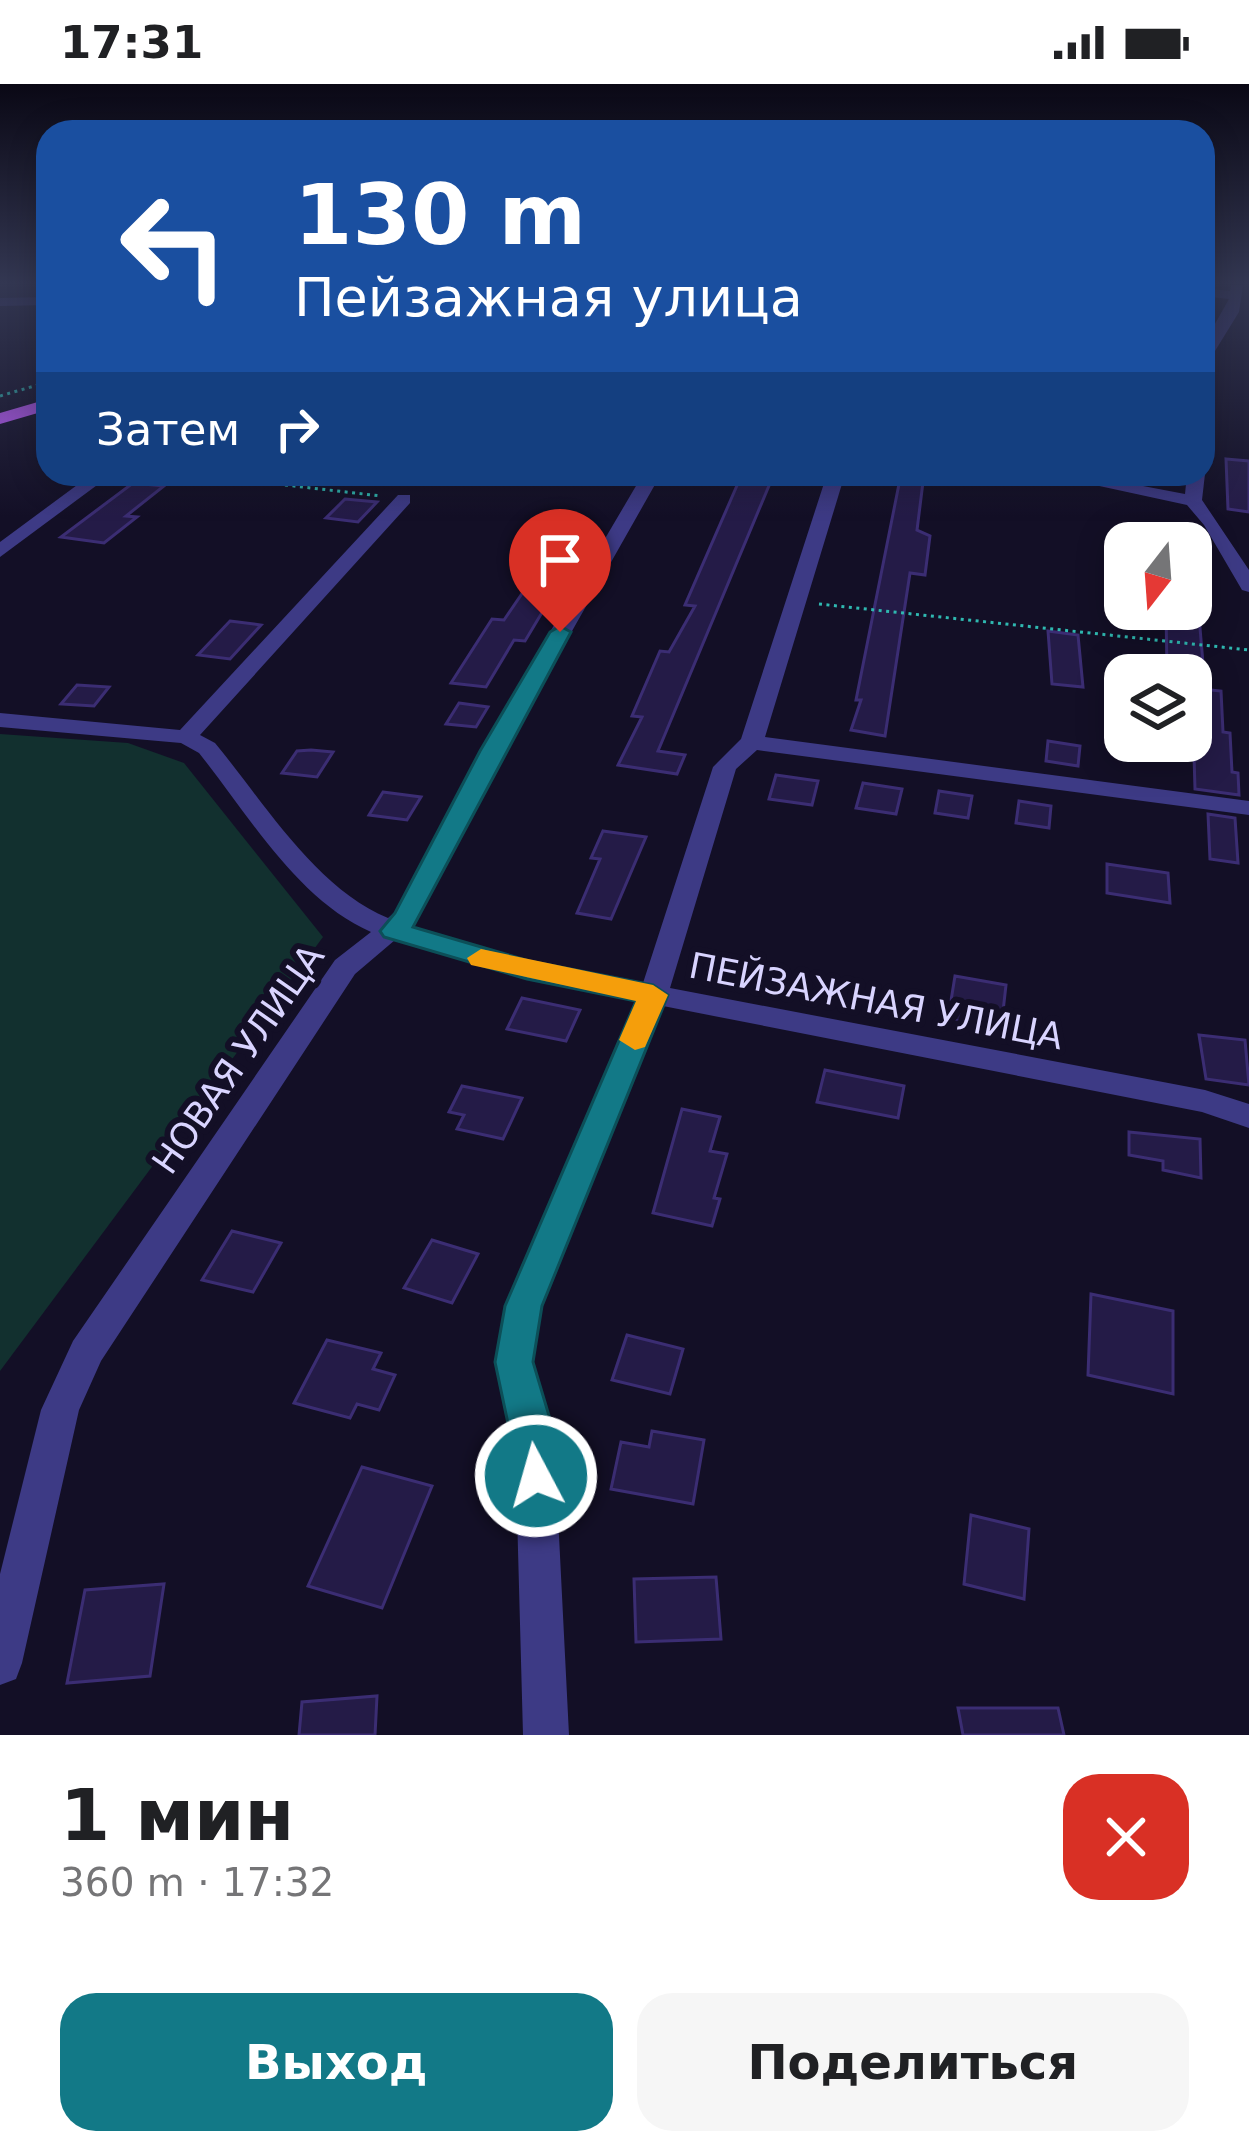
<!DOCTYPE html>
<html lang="ru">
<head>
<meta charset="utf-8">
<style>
	body { margin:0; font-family:"DejaVu Sans",sans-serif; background:#f6f6f6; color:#202124; height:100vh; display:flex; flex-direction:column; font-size:45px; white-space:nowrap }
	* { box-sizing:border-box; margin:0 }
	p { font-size:39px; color:#757577 }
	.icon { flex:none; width:66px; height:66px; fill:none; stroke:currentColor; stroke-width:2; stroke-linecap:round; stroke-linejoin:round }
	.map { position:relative; height:1651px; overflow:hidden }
	.sheet { display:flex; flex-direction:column; background:#fff; flex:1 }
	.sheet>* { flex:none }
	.hud { position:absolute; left:36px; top:36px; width:1179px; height:366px; border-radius:36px; box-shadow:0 6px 30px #0003; background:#1a4fa0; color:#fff; overflow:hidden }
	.needle { width:78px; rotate:197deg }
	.tools { position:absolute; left:1104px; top:438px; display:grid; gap:24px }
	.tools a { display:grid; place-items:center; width:108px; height:108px; border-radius:24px; background:#fff; box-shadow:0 6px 30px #0003; font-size:60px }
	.pin { position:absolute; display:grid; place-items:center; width:102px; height:102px; color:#fff; margin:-123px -51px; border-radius:50% 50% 50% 0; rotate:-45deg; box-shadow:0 0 12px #0007 }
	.pin .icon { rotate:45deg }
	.me { position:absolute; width:132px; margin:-66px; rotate:354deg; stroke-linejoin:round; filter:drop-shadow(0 0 9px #0008) }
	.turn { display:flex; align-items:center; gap:42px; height:252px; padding:0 60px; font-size:54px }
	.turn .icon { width:156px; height:156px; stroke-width:2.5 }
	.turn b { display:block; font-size:84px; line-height:102px }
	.then { display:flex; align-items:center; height:114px; padding:0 60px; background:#0003; gap:24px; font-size:45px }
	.round { display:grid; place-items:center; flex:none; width:126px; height:126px; border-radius:36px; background:#f6f6f6 }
	.summary { display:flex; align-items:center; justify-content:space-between; height:204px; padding:0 60px }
	h1 { font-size:72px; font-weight:800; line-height:90px }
	.button { display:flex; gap:24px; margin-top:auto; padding:24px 60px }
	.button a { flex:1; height:138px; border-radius:36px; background:#127987; color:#fff; font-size:48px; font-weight:800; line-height:138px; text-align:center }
	.button a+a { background:#f6f6f6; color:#202124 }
	.status { display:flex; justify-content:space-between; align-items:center; height:84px; padding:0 60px; background:#fff; direction:ltr }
	.status svg { height:33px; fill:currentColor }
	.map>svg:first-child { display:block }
	.green { fill:#12302f }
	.building { fill:#241b47; stroke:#3b2d73; stroke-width:3 }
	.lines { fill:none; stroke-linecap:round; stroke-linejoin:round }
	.path { stroke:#2fb8b0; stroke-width:3; stroke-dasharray:3 4.5; stroke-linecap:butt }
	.minor { fill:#3d3a85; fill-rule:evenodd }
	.major { fill:#c25bff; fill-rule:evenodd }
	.route { fill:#127987; stroke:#0c4f58; stroke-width:3 }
	.slow { fill:#f59e0b }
	.labels { text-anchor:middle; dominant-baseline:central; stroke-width:12; stroke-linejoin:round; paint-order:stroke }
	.street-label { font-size:36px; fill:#d9d4ff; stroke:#130f26 }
</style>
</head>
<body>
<div class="status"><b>17:31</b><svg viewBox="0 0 49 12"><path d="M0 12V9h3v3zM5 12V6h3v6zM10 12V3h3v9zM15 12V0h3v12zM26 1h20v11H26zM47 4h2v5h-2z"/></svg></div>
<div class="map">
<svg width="1249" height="1651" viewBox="0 0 1249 1651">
	<rect width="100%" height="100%" fill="#130f26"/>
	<path class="green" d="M0 650 128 659 184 679 323 853 0 1287Z"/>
	<g class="building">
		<path d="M1226 375 1249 377V428L1228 425Z"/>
		<path d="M742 390 773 392 658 667 685 671 677 690 618 681 642 633 632 632 660 567 669 568 695 522 685 521Z"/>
		<path d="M901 390H924L917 446 930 452 925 491 910 489 885 652 851 646 861 616H856Z"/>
		<path d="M133 399 164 402 126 432 137 433 104 459 61 453Z"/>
		<path d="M345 415 377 418 358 438 326 434Z"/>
		<path d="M564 448 589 450 525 557 514 556 486 603 451 599 492 535 504 536Z"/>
		<path d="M1166 528 1199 532 1204 591 1167 587Z"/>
		<path d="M230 537 261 541 230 575 198 571Z"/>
		<path d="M1048 547 1078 551 1083 603 1052 600Z"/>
		<path d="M77 601 109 603 94 622 61 620Z"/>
		<path d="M1192 604 1221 607 1223 648 1230 649 1232 688 1238 689 1239 711 1195 705Z"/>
		<path d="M459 619 488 623 476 643 446 640Z"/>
		<path d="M1048 657 1080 662 1078 682 1046 677Z"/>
		<path d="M311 666 333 668 317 693 282 689 297 667Z"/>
		<path d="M776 691 818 697 812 721 769 715Z"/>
		<path d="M863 699 902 705 896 730 856 724Z"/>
		<path d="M939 707 972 712 968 734 935 729Z"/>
		<path d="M383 708 421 713 407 736 369 731Z"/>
		<path d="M1019 717 1051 722 1049 744 1016 739Z"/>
		<path d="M1208 730 1235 734 1238 779 1210 775Z"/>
		<path d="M603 747 646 753 611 835 577 829 600 775 591 774Z"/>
		<path d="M1107 780 1168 789 1170 819 1107 809Z"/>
		<path d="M955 892 1006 901 1001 945 948 935Z"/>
		<path d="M522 914 580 926 566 957 507 945Z"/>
		<path d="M1199 951 1245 956 1249 1001 1206 995Z"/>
		<path d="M825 986 904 1002 898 1034 817 1018Z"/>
		<path d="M462 1002 522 1014 503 1055 457 1045 464 1031 449 1028Z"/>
		<path d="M682 1025 720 1033 710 1067 727 1070 714 1114 720 1115 712 1142 653 1129Z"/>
		<path d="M1129 1048 1200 1055 1201 1094 1163 1086V1077L1129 1071Z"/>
		<path d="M232 1147 281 1159 253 1208 202 1196Z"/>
		<path d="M432 1156 478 1170 452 1219 404 1204Z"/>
		<path d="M1091 1210 1173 1227V1310L1088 1291Z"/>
		<path d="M627 1251 683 1265 670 1310 612 1296Z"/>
		<path d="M327 1256 381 1269 373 1285 395 1291 379 1326 357 1320 350 1334 294 1319Z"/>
		<path d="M652 1347 704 1356 693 1420 611 1405 621 1358 649 1363Z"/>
		<path d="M362 1383 432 1402 382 1524 308 1502Z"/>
		<path d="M971 1431 1029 1445 1024 1515 964 1500Z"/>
		<path d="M716 1493 721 1555 636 1558 634 1495Z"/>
		<path d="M164 1500 150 1592 67 1599 85 1506Z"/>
		<path d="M377 1612 375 1651H299L302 1618Z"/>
		<path d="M958 1624H1058L1064 1651H963Z"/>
	</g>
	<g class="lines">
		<g class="path">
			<path d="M0 312 48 298"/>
			<path d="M267 390 259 398 381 412"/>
			<path d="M819 520 1249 566"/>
		</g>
		<g class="minor">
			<path d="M1231 201H1243L1239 228 1215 267 1211 305 1203 310V261L1229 215 1203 212V204L1230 207Z"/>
			<path d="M48 213V221L0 222V214Z"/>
			<path d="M1203 388 1205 390 1202 416 1249 486V508L1242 506 1204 441 1187 421 1044 390H1080L1185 410 1187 390Z"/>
			<path d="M92 390H112L0 473V458Z"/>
			<path d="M643 390H661L504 667 411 843 529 877 643 899 713 683 741 655 827 390H845L765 653 1249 717V731L757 666 736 685 670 904 1205 1006 1249 1020V1044L1202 1028 663 922 541 1223 533 1278 549 1335 556 1392 569 1651H523L516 1392 511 1335 495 1278 505 1223 636 917 527 895 395 856 355 890 101 1277 79 1326 22 1579 16 1595 0 1601V1490L41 1326 73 1257 335 876 371 848C297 816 248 730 199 669L181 659 0 643V629L180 646 398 411H410V419L200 651 215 659C264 718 315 804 388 834L395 828 480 667Z"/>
		</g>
		<path class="major" d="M48 315V326L0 340V329Z"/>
	</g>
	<linearGradient id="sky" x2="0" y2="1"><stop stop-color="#0a0815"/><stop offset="0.46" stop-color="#333752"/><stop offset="1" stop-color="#333752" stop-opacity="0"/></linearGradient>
	<rect width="1249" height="433" fill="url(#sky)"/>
	<path class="route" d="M560 542 571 548 413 843 529 877 653 901 668 911 542 1222 533 1278 550 1335 556 1392 550 1406 536 1411 522 1406 495 1278 505 1222 636 917 527 895 384 853 380 847 395 829 480 667 550 548Z"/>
	<path class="slow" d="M481 865 653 901 668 911 645 963 635 966 619 956 636 917 471 881 467 874Z"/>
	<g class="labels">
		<g class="street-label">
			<text transform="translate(876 917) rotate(11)">ПЕЙЗАЖНАЯ УЛИЦА</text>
			<text transform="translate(238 975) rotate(-55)">НОВАЯ УЛИЦА</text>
		</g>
	</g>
</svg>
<div class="tools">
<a><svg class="needle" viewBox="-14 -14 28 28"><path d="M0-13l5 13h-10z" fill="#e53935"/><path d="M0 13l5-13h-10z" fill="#757577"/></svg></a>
<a><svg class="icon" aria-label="layers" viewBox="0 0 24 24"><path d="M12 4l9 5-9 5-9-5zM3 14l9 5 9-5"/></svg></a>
</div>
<div class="pin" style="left:560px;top:548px;background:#d93025"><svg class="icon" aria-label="arrive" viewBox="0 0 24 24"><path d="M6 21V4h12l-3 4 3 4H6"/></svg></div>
<svg class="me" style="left:536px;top:1392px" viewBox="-20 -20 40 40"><circle r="17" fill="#127987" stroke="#fff" stroke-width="3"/><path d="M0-11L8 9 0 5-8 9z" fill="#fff"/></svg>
<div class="hud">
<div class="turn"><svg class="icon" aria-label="left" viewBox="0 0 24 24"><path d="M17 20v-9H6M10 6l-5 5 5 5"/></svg><div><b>130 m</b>Пейзажная улица</div></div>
<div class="then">Затем<svg class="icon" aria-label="right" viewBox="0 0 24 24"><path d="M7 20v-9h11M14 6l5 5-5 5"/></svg></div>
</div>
</div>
<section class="sheet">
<div class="summary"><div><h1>1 мин</h1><p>360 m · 17:32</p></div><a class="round" style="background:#d93025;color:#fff"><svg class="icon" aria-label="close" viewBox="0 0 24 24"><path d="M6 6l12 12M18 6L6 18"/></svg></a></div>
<div class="button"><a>Выход</a><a>Поделиться</a></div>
</section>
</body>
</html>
